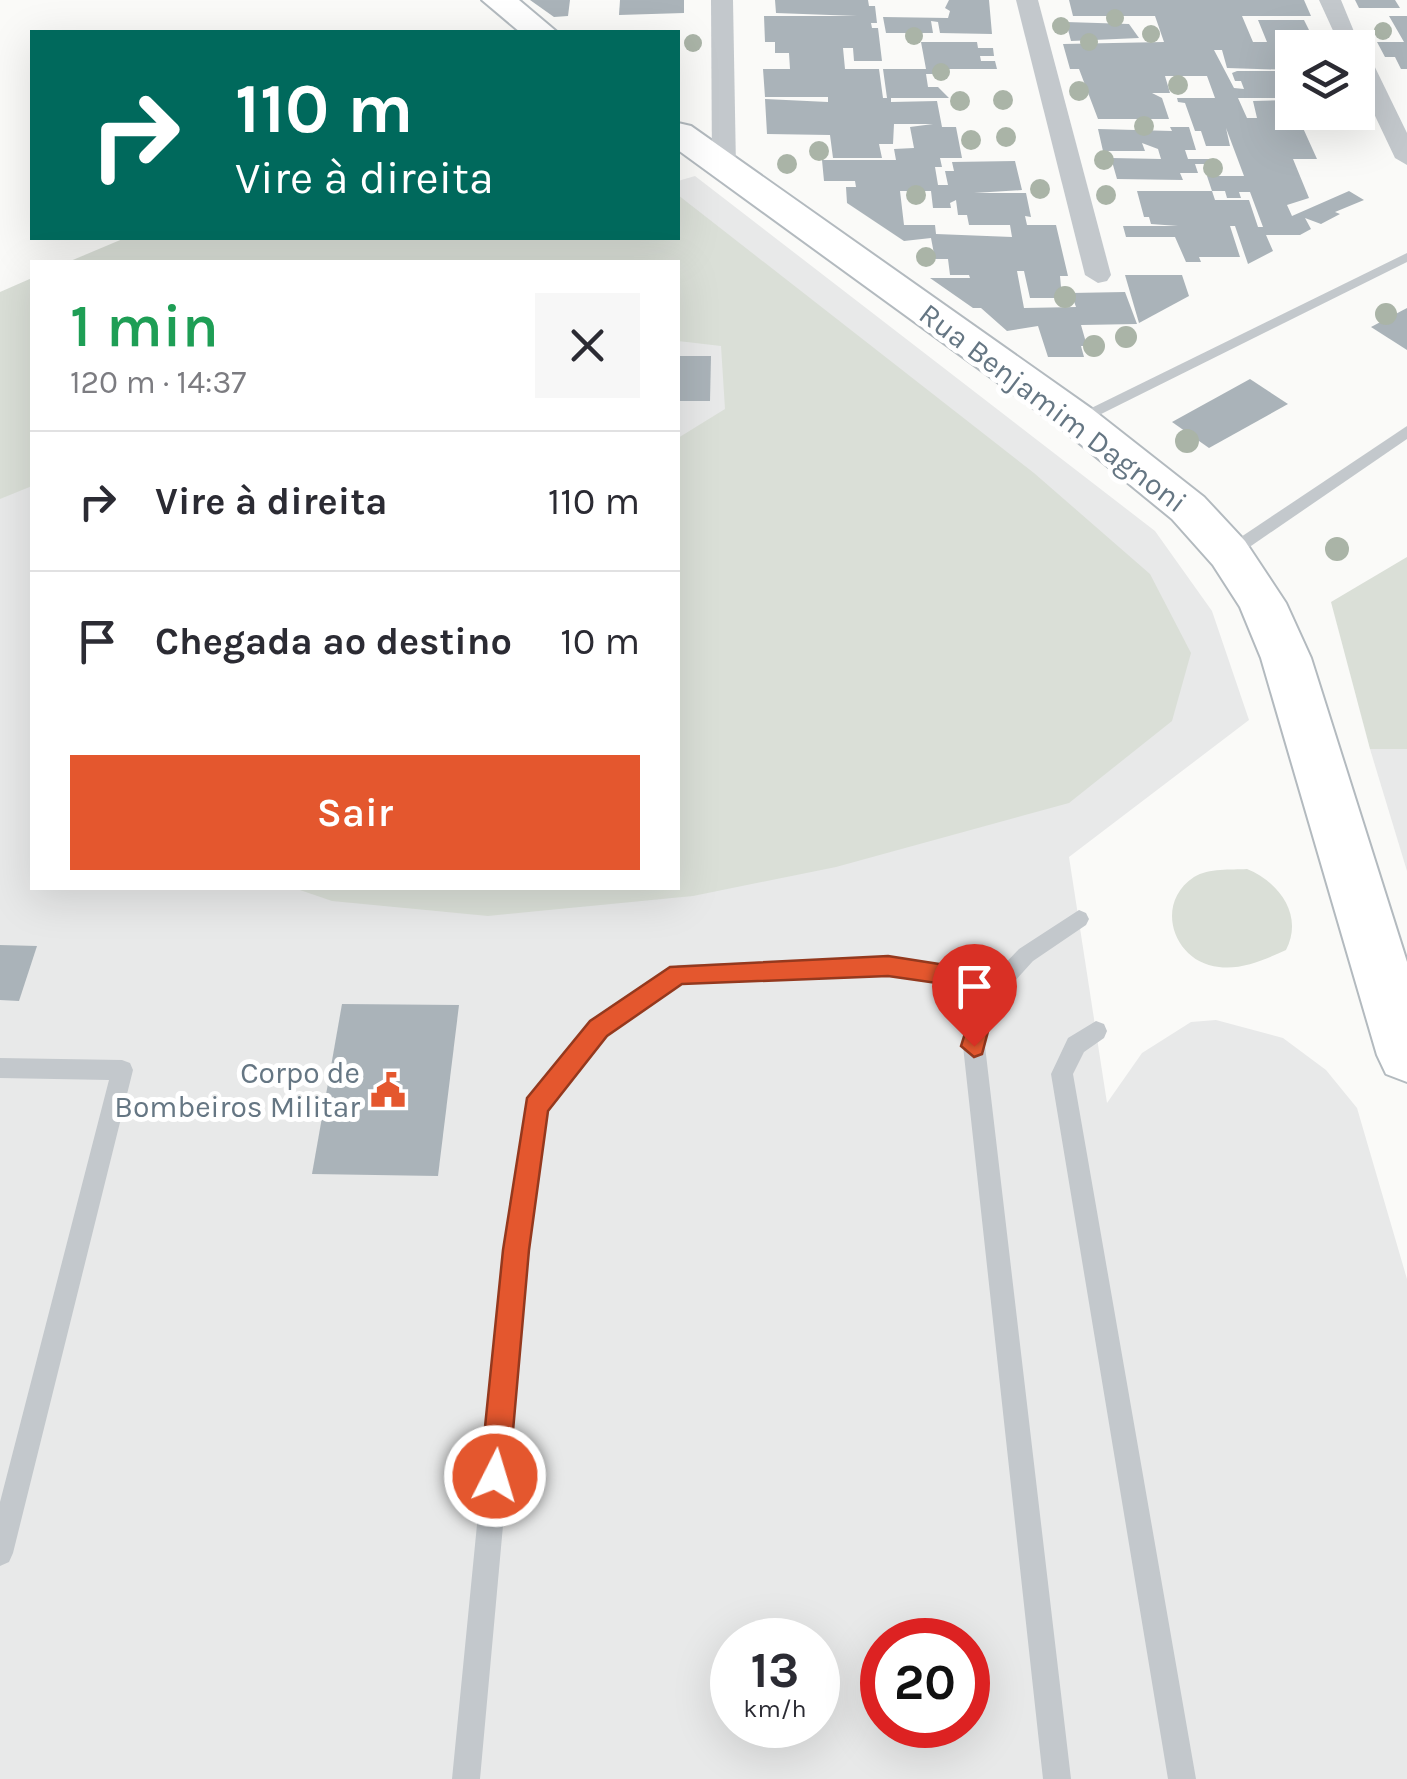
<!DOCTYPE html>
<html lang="pt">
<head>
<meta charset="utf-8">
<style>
	body { margin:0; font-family:Karla,sans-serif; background:#f7f7f7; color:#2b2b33; height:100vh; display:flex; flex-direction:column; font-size:38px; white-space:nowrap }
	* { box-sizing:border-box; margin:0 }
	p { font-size:32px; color:#7c7c81 }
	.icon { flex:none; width:55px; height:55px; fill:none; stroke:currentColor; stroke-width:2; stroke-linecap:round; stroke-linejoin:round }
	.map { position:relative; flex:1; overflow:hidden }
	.sheet { position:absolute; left:30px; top:260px; width:650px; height:630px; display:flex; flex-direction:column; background:#fff; border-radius:0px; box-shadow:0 10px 40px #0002 }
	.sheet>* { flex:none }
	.guide { position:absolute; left:30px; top:30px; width:650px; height:210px; border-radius:0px; box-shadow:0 10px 40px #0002; background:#00695c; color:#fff; overflow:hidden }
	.buttons { position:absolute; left:1275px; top:30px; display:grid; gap:20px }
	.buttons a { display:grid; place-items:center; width:100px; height:100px; border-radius:0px; background:#fff; box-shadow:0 10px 40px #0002; font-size:50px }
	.speed { position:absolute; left:710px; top:1618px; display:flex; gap:20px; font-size:50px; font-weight:700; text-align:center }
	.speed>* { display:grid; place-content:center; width:130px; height:130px; border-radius:50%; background:#fff; box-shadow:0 10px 40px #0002; line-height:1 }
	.speed small { font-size:25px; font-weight:400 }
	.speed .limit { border:15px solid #d22; background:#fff; color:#111 }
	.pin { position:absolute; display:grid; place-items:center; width:85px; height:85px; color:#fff; margin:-102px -42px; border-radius:50% 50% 50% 0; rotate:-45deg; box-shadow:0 0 10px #0007 }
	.pin .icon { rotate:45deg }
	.me { position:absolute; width:110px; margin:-55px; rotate:5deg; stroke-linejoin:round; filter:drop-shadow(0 0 8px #0008) }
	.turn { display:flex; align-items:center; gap:35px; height:210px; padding:0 40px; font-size:45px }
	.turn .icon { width:130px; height:130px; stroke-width:2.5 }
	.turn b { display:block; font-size:70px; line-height:85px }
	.round { display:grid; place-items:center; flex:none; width:105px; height:105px; border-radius:0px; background:#f7f7f7 }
	.summary { display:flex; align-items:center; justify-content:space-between; height:170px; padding:0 40px }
	h1 { font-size:60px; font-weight:600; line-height:75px; color:#1e9e55 }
	.action { display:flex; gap:20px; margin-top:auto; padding:20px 40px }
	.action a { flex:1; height:115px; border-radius:0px; background:#e4572e; color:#fff; font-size:40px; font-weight:600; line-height:115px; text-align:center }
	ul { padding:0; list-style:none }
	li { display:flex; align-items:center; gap:30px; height:140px; padding:0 40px; border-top:2px solid #e1e1e2 }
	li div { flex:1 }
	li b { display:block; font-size:38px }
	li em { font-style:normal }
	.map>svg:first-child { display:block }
	.built { fill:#e8e9e9; fill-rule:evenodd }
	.green { fill:#dadfd7 }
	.building { fill:#aab3b9; fill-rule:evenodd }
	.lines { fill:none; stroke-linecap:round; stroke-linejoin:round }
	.secondary-casing { stroke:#b3babf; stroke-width:4 }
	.lane { fill:#c3c8cc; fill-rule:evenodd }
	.street { fill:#c3c8cc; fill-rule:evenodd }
	.secondary { fill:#fff; fill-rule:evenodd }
	.tree { fill:#aab4a7 }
	.route { fill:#e4572e; stroke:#94391e; stroke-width:2.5 }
	.labels { text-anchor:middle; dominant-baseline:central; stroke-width:10; stroke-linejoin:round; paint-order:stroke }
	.street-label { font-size:30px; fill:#657683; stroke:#fff }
	.poi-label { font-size:30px; fill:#657683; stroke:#fff; text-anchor:end }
</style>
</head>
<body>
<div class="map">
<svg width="1407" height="1779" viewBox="0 0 1407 1779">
	<rect width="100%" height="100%" fill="#fafaf8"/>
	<g class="built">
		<path d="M695 176 1155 531 1212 611 1249 720 1069 857 1107 1103 1142 1053 1191 1022 1216 1020 1283 1038 1326 1070 1357 1108 1407 1279V1779H0V388L32 378V888H678V181ZM732 1640H818V1725H732ZM882 1640H968V1725H882Z"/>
		<path d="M1370 749H1407V871Z"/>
	</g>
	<g class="green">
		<path d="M678 195 1034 473 1150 574 1191 653 1172 721 1069 803 836 867 693 896 488 916 332 901 294 888H678V438L725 409 721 346 678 341V262H68L125 238H678Z"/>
		<path d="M32 278V486L0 499V292Z"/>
		<path d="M1407 557V749H1370L1331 602Z"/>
		<path d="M1247 869C1279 882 1304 915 1286 950 1266 959 1242 970 1219 967 1174 963 1153 904 1194 877 1209 868 1231 870 1247 869Z"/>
	</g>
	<g class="building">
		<path d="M530 0H570L568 16 554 17Z"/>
		<path d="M620 0H684V13L619 15Z"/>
		<path d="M775 0H868L869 6H875L877 23H871L872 28H878L882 61H854L853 48H843L845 69H879L883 98H887L883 69H926L921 42H977L978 48H993L994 56H980L981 61H995L997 69H936L937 74H926L928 87H938L949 98H891V102L937 101 942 127H956L962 158H940L942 167H935L938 185H948L945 171H954L952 162 1015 161 1022 190 974 193H1026L1031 217 1025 216 1027 225H1056L1068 276H1060L1062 298H1030L1024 271H1017L1024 308 1076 307 1071 293 1125 292 1137 324 1081 325 1087 346H1081L1084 357H1048L1038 326 1007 331 981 308H973L930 278H970L969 275H950L948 259H935L931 238 904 241 847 203 846 187H856L855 181H824L822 160H896L894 149 914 148 910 127 933 124H894L893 144H879L882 158H833L830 135 767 134 765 99 828 102V97H765L763 69H790L789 53H775V42H765L764 16H857L776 13ZM900 191H931L933 208H951L950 203 956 200 958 215H967L969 225H1010L1012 237 936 234 935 225H904Z"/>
		<path d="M949 0H989L992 34 940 33 938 22 931 21 933 33H886L883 17 948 18 950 11 945 8Z"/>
		<path d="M1069 0H1304L1311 16H1242L1253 42H1267L1258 20H1304L1315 42H1288L1292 70 1227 68 1222 50H1214L1234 88 1244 89 1241 81H1235L1232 73 1237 71H1292V98H1238L1247 118H1257L1253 101 1292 100V112H1311L1314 120H1275L1278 128H1303L1317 159H1293L1309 198 1287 205 1292 216 1349 191 1364 200 1335 212 1340 214 1321 224 1305 218 1311 229 1300 235H1266L1273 251 1248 264 1235 226H1230L1240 257H1199L1201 262H1186L1175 237H1126L1123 226H1178L1151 224 1149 217H1144L1137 191H1212L1215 200H1249L1258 227H1263L1250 192H1239L1241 198H1227L1225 191H1212L1207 176H1244L1226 128 1230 146H1206L1201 131H1195L1185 103 1178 102 1177 98H1215L1207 76H1165L1170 93H1152L1162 98 1169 119H1098L1079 69H1070L1063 44 1164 42 1155 16H1073Z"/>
		<path d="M1355 0H1395L1400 8H1359Z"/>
		<path d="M1389 16H1407V69H1401L1395 57H1385L1377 42H1404Z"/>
		<path d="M1066 22 1129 24 1139 38 1071 41Z"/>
		<path d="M1170 127H1189L1196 150H1185L1188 159H1211L1212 164H1195L1198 173H1180L1183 180 1117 179 1111 158 1161 159 1158 149 1142 143 1145 151H1103L1098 129 1172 131Z"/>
		<path d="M1125 275H1182L1189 296 1139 323Z"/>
		<path d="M1407 308V350L1371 327Z"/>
		<path d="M678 356H711L710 401H678Z"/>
		<path d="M1250 379 1288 404 1209 448 1172 422Z"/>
		<path d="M0 945 37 946 19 1001 0 1000Z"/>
		<path d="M342 1004 459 1005 438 1176 312 1174Z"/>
	</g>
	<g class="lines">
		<defs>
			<g id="secondary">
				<path d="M482 0H519L557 32H520Z"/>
				<path d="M678 123 691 126 1092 409 1204 497 1245 541 1286 603 1311 658 1407 962V1082L1386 1074 1377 1055 1261 658 1240 607 1213 565 1172 519 1062 429 678 150Z"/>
			</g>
		</defs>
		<use href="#secondary" class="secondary-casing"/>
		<g class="lane">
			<path d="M1407 253V262L1083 423H1071L1069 419Z"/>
			<path d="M1407 426V439L1235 557H1223V549Z"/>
			<path d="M1079 910 1086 913 1089 919 1086 925 1033 961 994 1004 985 1046 1071 1779H1043L963 1046 973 1000 981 988 888 975 682 983 606 1036 546 1110 528 1250 480 1779H452L504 1250 528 1099 590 1022 678 965 888 957 997 972 1019 949Z"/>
			<path d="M1096 1021 1104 1024 1107 1031 1104 1038 1084 1052 1073 1074 1196 1779H1168L1051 1074 1068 1038Z"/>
			<path d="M0 1058 122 1060 130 1063 133 1070 13 1553 9 1562 0 1566V1502L109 1080 0 1078Z"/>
		</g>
		<g class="street">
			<path d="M711 0H733L736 168 724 175 712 168Z"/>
			<path d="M1016 0H1038L1111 275 1107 281 1098 283 1085 275Z"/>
			<path d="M1319 0H1341L1362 51 1370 57 1407 133V165L1395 158 1358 80V48H1341Z"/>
		</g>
		<use href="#secondary" class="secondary"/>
	</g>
	<g class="tree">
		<circle cx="1115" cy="18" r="9"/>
		<circle cx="1061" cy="26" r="9"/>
		<circle cx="1383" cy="31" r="9"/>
		<circle cx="1151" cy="34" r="9"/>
		<circle cx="914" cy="36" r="9"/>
		<circle cx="1089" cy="42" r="9"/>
		<circle cx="693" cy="43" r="9"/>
		<circle cx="941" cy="72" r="9"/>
		<circle cx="1178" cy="85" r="10"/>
		<circle cx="1079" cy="91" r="10"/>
		<circle cx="1003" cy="100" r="10"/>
		<circle cx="960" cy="101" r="10"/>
		<circle cx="1144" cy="126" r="10"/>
		<circle cx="1006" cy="137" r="10"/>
		<circle cx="971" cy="140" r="10"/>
		<circle cx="819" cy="151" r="10"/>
		<circle cx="1104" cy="160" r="10"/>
		<circle cx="787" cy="164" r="10"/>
		<circle cx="1213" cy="168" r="10"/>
		<circle cx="1040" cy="189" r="10"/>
		<circle cx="916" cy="195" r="10"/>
		<circle cx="1106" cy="195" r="10"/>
		<circle cx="926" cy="257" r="10"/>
		<circle cx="1065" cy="297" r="11"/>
		<circle cx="1386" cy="314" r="11"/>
		<circle cx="1126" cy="337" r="11"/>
		<circle cx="1094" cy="346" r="11"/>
		<circle cx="1187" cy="441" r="12"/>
		<circle cx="1337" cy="549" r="12"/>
	</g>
	<path class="route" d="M888 956 1009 975 1013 982 995 1005 982 1054 974 1057 961 1046 979 989 888 976 682 984 607 1036 548 1111 529 1250 509 1476 505 1487 495 1491 485 1487 480 1476 503 1250 527 1098 590 1021 670 967Z"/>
	<defs>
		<symbol id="civic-bare" viewBox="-9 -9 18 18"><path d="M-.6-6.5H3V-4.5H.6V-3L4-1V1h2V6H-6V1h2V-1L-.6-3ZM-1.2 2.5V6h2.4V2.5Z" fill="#e4572e" stroke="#fff" stroke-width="2.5" paint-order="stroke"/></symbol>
	</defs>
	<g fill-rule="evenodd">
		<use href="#civic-bare" x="363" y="1065" width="50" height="50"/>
	</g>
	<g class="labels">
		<g class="street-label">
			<text transform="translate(1053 408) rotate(37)">Rua Benjamim Dagnoni</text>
		</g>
		<g class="poi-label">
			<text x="360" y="1073">Corpo de<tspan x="360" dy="34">Bombeiros Militar</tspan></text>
		</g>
	</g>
</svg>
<div class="buttons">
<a><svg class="icon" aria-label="layers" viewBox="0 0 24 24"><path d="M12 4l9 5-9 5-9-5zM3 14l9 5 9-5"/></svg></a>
</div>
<div class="speed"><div>13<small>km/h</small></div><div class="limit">20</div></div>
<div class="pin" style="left:974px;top:1046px;background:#d93025"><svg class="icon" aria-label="arrive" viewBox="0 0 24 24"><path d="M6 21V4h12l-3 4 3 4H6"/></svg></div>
<svg class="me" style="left:495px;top:1476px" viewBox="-20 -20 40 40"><circle r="17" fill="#e4572e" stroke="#fff" stroke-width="3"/><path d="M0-11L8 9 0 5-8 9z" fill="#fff"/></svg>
<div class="guide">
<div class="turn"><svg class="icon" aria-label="right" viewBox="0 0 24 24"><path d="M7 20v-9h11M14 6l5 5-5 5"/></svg><div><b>110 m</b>Vire à direita</div></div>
</div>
<section class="sheet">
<div class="summary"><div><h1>1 min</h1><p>120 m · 14:37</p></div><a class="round"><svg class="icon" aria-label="close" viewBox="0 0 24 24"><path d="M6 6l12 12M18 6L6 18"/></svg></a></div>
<ul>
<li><svg class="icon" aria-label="right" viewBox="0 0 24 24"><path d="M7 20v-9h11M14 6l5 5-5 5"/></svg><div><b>Vire à direita</b></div><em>110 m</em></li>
<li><svg class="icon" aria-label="arrive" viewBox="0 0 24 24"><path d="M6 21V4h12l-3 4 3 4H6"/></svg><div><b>Chegada ao destino</b></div><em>10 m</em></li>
</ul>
<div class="action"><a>Sair</a></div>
</section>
</div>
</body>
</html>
